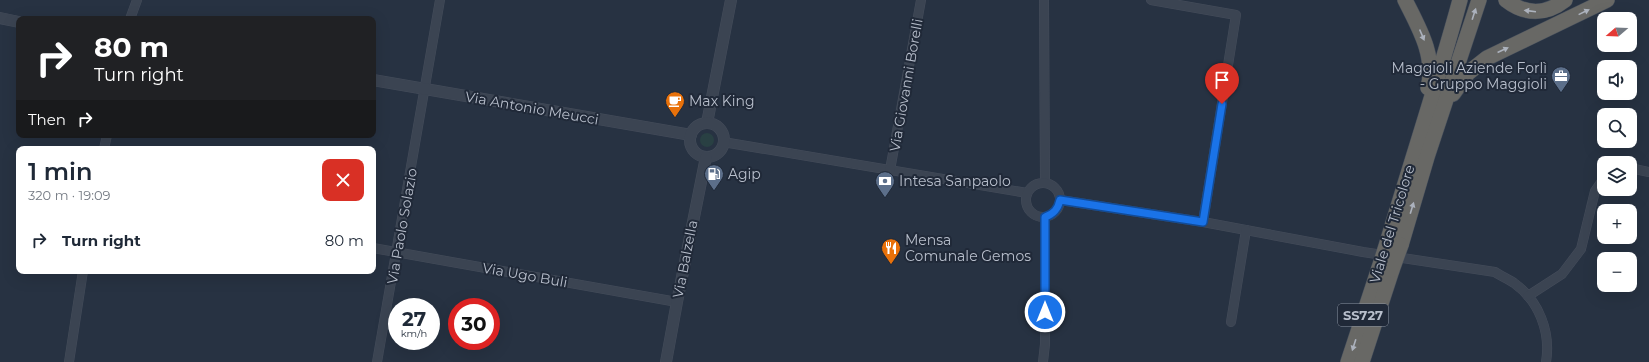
<!DOCTYPE html>
<html lang="en">
<head>
<meta charset="utf-8">
<style>
	body { margin:0; font-family:Montserrat,sans-serif; background:#f6f6f7; color:#1f2937; height:100vh; display:flex; flex-direction:column; font-size:15px; white-space:nowrap }
	* { box-sizing:border-box; margin:0 }
	p { font-size:13px; color:#747a83 }
	.icon { flex:none; width:22px; height:22px; fill:none; stroke:currentColor; stroke-width:2; stroke-linecap:round; stroke-linejoin:round }
	.map { position:relative; flex:1; overflow:hidden }
	.panel { position:absolute; left:16px; top:146px; width:360px; height:128px; display:flex; flex-direction:column; background:#fff; border-radius:8px; box-shadow:0 4px 16px #0002 }
	.panel>* { flex:none }
	.hud { position:absolute; left:16px; top:16px; width:360px; height:122px; border-radius:8px; box-shadow:0 4px 16px #0002; background:#202124; color:#fff; overflow:hidden }
	.needle { width:26px; rotate:251deg }
	.fabs { position:absolute; left:1597px; top:12px; display:grid; gap:8px }
	.fabs a { display:grid; place-items:center; width:40px; height:40px; border-radius:8px; background:#fff; box-shadow:0 4px 16px #0002; font-size:20px }
	.speed { position:absolute; left:388px; top:298px; display:flex; gap:8px; font-size:20px; font-weight:700; text-align:center }
	.speed>* { display:grid; place-content:center; width:52px; height:52px; border-radius:50%; background:#fff; box-shadow:0 4px 16px #0002; line-height:1 }
	.speed small { font-size:10px; font-weight:400 }
	.speed .limit { border:6px solid #d22; background:#fff; color:#111 }
	.pin { position:absolute; display:grid; place-items:center; width:34px; height:34px; color:#fff; margin:-41px -17px; border-radius:50% 50% 50% 0; rotate:-45deg; box-shadow:0 0 4px #0007 }
	.pin .icon { rotate:45deg }
	.me { position:absolute; width:44px; margin:-22px; rotate:0deg; stroke-linejoin:round; filter:drop-shadow(0 0 3px #0008) }
	.turn { display:flex; align-items:center; gap:14px; height:84px; padding:0 12px; font-size:18px }
	.turn .icon { width:52px; height:52px; stroke-width:2.5 }
	.turn b { display:block; font-size:28px; line-height:34px }
	.then { display:flex; align-items:center; height:38px; padding:0 12px; background:#0003; gap:8px; font-size:15px }
	.round { display:grid; place-items:center; flex:none; width:42px; height:42px; border-radius:8px; background:#f6f6f7 }
	.head { display:flex; align-items:center; justify-content:space-between; height:68px; padding:0 12px }
	h1 { font-size:24px; font-weight:600; line-height:30px }
	ul { padding:0; list-style:none }
	li { display:flex; align-items:center; gap:12px; height:52px; padding:0 12px }
	li div { flex:1 }
	li b { display:block; font-size:15px }
	li em { font-style:normal }
	.map>svg:first-child { display:block }
	.green { fill:#294043 }
	.lines { fill:none; stroke-linecap:round; stroke-linejoin:round }
	.minor-casing { stroke:#454d5b; stroke-width:10 }
	.tertiary-casing { stroke:#454d5b; stroke-width:12 }
	.trunk-casing { stroke:#464f5c; stroke-width:16 }
	.minor { stroke:#3b4452; stroke-width:9 }
	.tertiary { stroke:#3b4452; stroke-width:11 }
	.trunk { stroke:#686865; stroke-width:15 }
	.trunk-bridge-casing { stroke:#464f5c; stroke-width:16; stroke-linecap:butt }
	.trunk-bridge { stroke:#686865; stroke-width:15 }
	.oneway { fill:#acb2bd }
	.route-casing { stroke:#114b97; stroke-width:10 }
	.route { stroke:#1a73e8; stroke-width:7 }
	.labels { text-anchor:middle; dominant-baseline:central; stroke-width:4; stroke-linejoin:round; paint-order:stroke }
	.shield { fill:#202938; stroke:#8a92a0; stroke-width:1 }
	.shield-label { font-size:13px; font-weight:bold; fill:#b8bfcc }
	.poi-label { font-size:14px; fill:#b8bfcc; stroke:#202938; text-anchor:start }
	.street-label { font-size:14px; fill:#b8bfcc; stroke:#202938 }
</style>
</head>
<body>
<div class="map">
<svg width="1649" height="362" viewBox="0 0 1649 362">
	<rect width="100%" height="100%" fill="#273242"/>
	<circle class="green" cx="707" cy="140" r="7"/>
	<g class="lines">
		<defs>
			<g id="minor">
				<path d="M1044 0 1045 183"/>
				<path d="M1151 0 1236 15 1203 222"/>
				<path d="M130 19 137 0"/>
				<path d="M723 142 1027 193"/>
				<path d="M104 149 107 135"/>
				<path d="M1630 168 1649 172"/>
				<path d="M890 170 921 0"/>
				<circle cx="1043" cy="200" r="17"/>
				<path d="M1060 200 1203 222 1363 252 1495 272C1501 276 1508 279 1514 283 1539 301 1551 332 1546 362"/>
				<path d="M373 248 677 302"/>
				<path d="M1528 296 1562 274 1581 249 1595 191 1604 178"/>
				<path d="M1231 322 1246 230"/>
				<path d="M69 362 83 271"/>
				<path d="M377 362 440 0"/>
				<path d="M1043 362 1045 344V217"/>
			</g>
			<g id="tertiary">
				<path d="M0 18 19 22"/>
				<path d="M373 80 691 135"/>
				<path d="M707 123 731 0"/>
				<circle cx="707" cy="140" r="17"/>
				<path d="M666 362 677 302 706 157"/>
			</g>
			<g id="trunk">
				<path d="M1405 0C1419 28 1436 56 1428 88"/>
				<path d="M1506 0C1525 15 1546 15 1565 0"/>
				<path d="M1453 94 1468 73 1487 58 1607 0"/>
				<path d="M1387 243C1411 162 1438 81 1460 0"/>
				<path d="M1401 245 1427 157 1479 0"/>
				<path d="M1348 362 1379 268"/>
				<path d="M1362 362 1392 270"/>
			</g>
		</defs>
		<use href="#minor" class="minor-casing"/>
		<use href="#tertiary" class="tertiary-casing"/>
		<use href="#trunk" class="trunk-casing"/>
		<use href="#minor" class="minor"/>
		<use href="#tertiary" class="tertiary"/>
		<use href="#trunk" class="trunk"/>
		<defs>
			<g id="trunk-bridge">
				<path d="M1379 268 1387 243"/>
				<path d="M1392 270 1401 245"/>
			</g>
		</defs>
		<use href="#trunk-bridge" class="trunk-bridge-casing"/>
		<use href="#trunk-bridge" class="trunk-bridge"/>
	</g>
	<defs><path id="oneway-solid" d="M-6-.8H1V-3.2L6.5 0L1 3.2V.8H-6Z"/></defs>
	<g class="oneway">
		<use href="#oneway-solid" transform="translate(1530 11) rotate(-173)"/>
		<use href="#oneway-solid" transform="translate(1584 12) rotate(-26)"/>
		<use href="#oneway-solid" transform="translate(1474 14) rotate(-72)"/>
		<use href="#oneway-solid" transform="translate(1422 35) rotate(67)"/>
		<use href="#oneway-solid" transform="translate(1503 50) rotate(-25)"/>
		<use href="#oneway-solid" transform="translate(1412 208) rotate(-73)"/>
		<use href="#oneway-solid" transform="translate(1354 345) rotate(108)"/>
	</g>
	<g class="lines">
		<defs>
			<path id="route" d="M1045 312V217C1054 214 1058 209 1060 200L1203 222 1222 104"/>
		</defs>
		<use href="#route" class="route-casing"/>
		<use href="#route" class="route"/>
	</g>
	<defs>
		<symbol id="office-pin" viewBox="-11 -11 22 30"><path d="M0 17L-7.5 6A9.5 9.5 0 1 1 7.5 6Z" fill="#5c6f8a" stroke="#202938"/><path d="M-6-3h4V-5.5h4V-3h4V5H-6ZM-1-4.5V-3h2v-1.5ZM-6 0V1H6V0Z" fill="#fff"/></symbol>
		<symbol id="cafe-pin" viewBox="-11 -11 22 30"><path d="M0 17L-7.5 6A9.5 9.5 0 1 1 7.5 6Z" fill="#e8710a" stroke="#202938"/><path d="M-5.5-4.5H6V0H3Q3 3.5 0 3.5H-2.5Q-5.5 3.5-5.5 0ZM3-3.2v2h1.7v-2ZM-6 4.5H4V6H-6Z" fill="#fff"/></symbol>
		<symbol id="fuel-pin" viewBox="-11 -11 22 30"><path d="M0 17L-7.5 6A9.5 9.5 0 1 1 7.5 6Z" fill="#5c6f8a" stroke="#202938"/><path d="M-5.5-6h7V0h2V4h1.3V-2.5L3-4.5l.8-.8L6-3V5H2.5V1h-1V6h-7ZM-4.2-4.7v3.2H.2V-4.7Z" fill="#fff"/></symbol>
		<symbol id="bank-pin" viewBox="-11 -11 22 30"><path d="M0 17L-7.5 6A9.5 9.5 0 1 1 7.5 6Z" fill="#5c6f8a" stroke="#202938"/><path d="M-6-4H6V4H-6ZM0-2.3a2.3 2.3 0 1 0 0 4.6a2.3 2.3 0 1 0 0-4.6Z" fill="#fff"/></symbol>
		<symbol id="restaurant-pin" viewBox="-11 -11 22 30"><path d="M0 17L-7.5 6A9.5 9.5 0 1 1 7.5 6Z" fill="#e8710a" stroke="#202938"/><path d="M-5-6h1v4h1v-4h1v4h1v-4h1v5L-1.5 .5V6h-2V.5L-5-1ZM5-6V6H3V1.5H1.5Q1.5-4 5-6Z" fill="#fff"/></symbol>
	</defs>
	<g fill-rule="evenodd">
		<use href="#office-pin" x="1550" y="65" width="22" height="30"/>
		<use href="#cafe-pin" x="664" y="90" width="22" height="30"/>
		<use href="#fuel-pin" x="703" y="163" width="22" height="30"/>
		<use href="#bank-pin" x="874" y="170" width="22" height="30"/>
		<use href="#restaurant-pin" x="880" y="237" width="22" height="30"/>
	</g>
	<g class="labels">
		<rect class="shield" x="1338" y="304" width="50" height="22" rx="3"/>
		<g class="shield-label">
			<text x="1363" y="315">SS727</text>
		</g>
		<g class="poi-label">
			<text x="1547" y="68" text-anchor="end">Maggioli Aziende Forlì<tspan x="1547" dy="16">- Gruppo Maggioli</tspan></text>
			<text x="689" y="101">Max King</text>
			<text x="728" y="174">Agip</text>
			<text x="899" y="181">Intesa Sanpaolo</text>
			<text x="905" y="240">Mensa<tspan x="905" dy="16">Comunale Gemos</tspan></text>
		</g>
		<g class="street-label">
			<text transform="translate(906 85) rotate(-80)">Via Giovanni Borelli</text>
			<text transform="translate(532 108) rotate(10)">Via Antonio Meucci</text>
			<text transform="translate(1392 224) rotate(-73)">Viale del Tricolore</text>
			<text transform="translate(402 226) rotate(-80)">Via Paolo Solazio</text>
			<text transform="translate(685 259) rotate(-79)">Via Balzella</text>
			<text transform="translate(525 275) rotate(10)">Via Ugo Buli</text>
		</g>
	</g>
</svg>
<div class="fabs">
<a><svg class="needle" viewBox="-14 -14 28 28"><path d="M0-13l5 13h-10z" fill="#e53935"/><path d="M0 13l5-13h-10z" fill="#747a83"/></svg></a>
<a><svg class="icon" aria-label="sound" viewBox="0 0 24 24"><path d="M4 9h4l5-4v14l-5-4H4zM17 9q2 3 0 6"/></svg></a>
<a><svg class="icon" aria-label="search" viewBox="0 0 24 24"><circle cx="10" cy="10" r="6"/><path d="M15 15l6 6"/></svg></a>
<a><svg class="icon" aria-label="layers" viewBox="0 0 24 24"><path d="M12 4l9 5-9 5-9-5zM3 14l9 5 9-5"/></svg></a>
<a>+</a>
<a>−</a>
</div>
<div class="speed"><div>27<small>km/h</small></div><div class="limit">30</div></div>
<div class="pin" style="left:1222px;top:104px;background:#d93025"><svg class="icon" aria-label="arrive" viewBox="0 0 24 24"><path d="M6 21V4h12l-3 4 3 4H6"/></svg></div>
<svg class="me" style="left:1045px;top:312px" viewBox="-20 -20 40 40"><circle r="17" fill="#1a73e8" stroke="#fff" stroke-width="3"/><path d="M0-11L8 9 0 5-8 9z" fill="#fff"/></svg>
<div class="hud">
<div class="turn"><svg class="icon" aria-label="right" viewBox="0 0 24 24"><path d="M7 20v-9h11M14 6l5 5-5 5"/></svg><div><b>80 m</b>Turn right</div></div>
<div class="then">Then<svg class="icon" aria-label="right" viewBox="0 0 24 24"><path d="M7 20v-9h11M14 6l5 5-5 5"/></svg></div>
</div>
<section class="panel">
<div class="head"><div><h1>1 min</h1><p>320 m · 19:09</p></div><a class="round" style="background:#d93025;color:#fff"><svg class="icon" aria-label="close" viewBox="0 0 24 24"><path d="M6 6l12 12M18 6L6 18"/></svg></a></div>
<ul>
<li><svg class="icon" aria-label="right" viewBox="0 0 24 24"><path d="M7 20v-9h11M14 6l5 5-5 5"/></svg><div><b>Turn right</b></div><em>80 m</em></li>
</ul>
</section>
</div>
</body>
</html>
